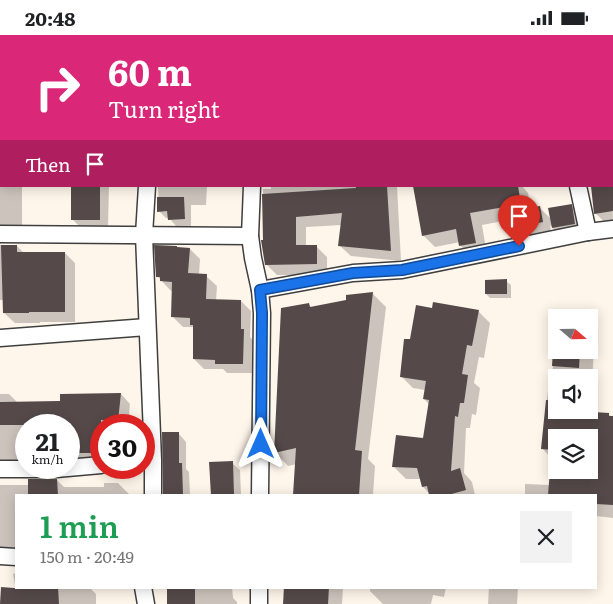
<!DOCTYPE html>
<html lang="en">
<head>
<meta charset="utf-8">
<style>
	body { margin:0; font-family:Literata,serif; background:#f2f2f2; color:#202124; height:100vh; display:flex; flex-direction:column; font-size:19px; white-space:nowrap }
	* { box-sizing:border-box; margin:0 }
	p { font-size:16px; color:#757577 }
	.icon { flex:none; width:28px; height:28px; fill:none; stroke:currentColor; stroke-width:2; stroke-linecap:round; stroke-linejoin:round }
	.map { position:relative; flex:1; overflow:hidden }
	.drawer { position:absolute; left:15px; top:459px; width:582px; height:95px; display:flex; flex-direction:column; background:#fff; border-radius:0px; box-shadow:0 2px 12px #0003 }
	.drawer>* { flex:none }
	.banner { position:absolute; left:0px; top:0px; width:614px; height:152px; box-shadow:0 2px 12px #0003; background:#db2777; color:#fff; overflow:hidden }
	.needle { width:32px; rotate:110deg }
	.fabs { position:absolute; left:548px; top:274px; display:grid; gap:10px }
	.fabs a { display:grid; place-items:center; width:50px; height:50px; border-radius:0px; background:#fff; box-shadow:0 2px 12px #0003; font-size:25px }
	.speed { position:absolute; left:15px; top:379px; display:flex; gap:10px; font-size:25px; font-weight:700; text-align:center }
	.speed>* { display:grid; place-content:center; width:65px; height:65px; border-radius:50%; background:#fff; box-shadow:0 2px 12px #0003; line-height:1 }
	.speed small { font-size:12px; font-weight:400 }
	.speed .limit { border:8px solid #d22; background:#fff; color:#111 }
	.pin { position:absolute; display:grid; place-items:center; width:42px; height:42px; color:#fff; margin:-51px -21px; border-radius:50% 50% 50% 0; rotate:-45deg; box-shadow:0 0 5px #0007 }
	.pin .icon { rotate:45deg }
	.me { position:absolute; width:55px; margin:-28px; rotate:0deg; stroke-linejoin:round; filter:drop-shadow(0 0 4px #0008) }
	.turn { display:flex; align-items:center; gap:18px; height:105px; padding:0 25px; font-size:22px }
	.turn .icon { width:65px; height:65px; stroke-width:2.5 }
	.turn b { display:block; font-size:35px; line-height:42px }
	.then { display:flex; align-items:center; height:48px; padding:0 25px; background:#0003; gap:10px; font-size:19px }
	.round { display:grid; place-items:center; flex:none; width:52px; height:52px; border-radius:0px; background:#f2f2f2 }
	.headline { display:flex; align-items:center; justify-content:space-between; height:85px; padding:0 25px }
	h1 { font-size:30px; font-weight:600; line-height:38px; color:#1e9e55 }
	.status { display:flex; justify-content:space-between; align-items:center; height:35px; padding:0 25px; background:#fff; direction:ltr }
	.status svg { height:14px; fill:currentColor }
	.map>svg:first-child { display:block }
	.shadow { fill:#0003; fill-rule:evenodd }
	.building { fill:#554a49 }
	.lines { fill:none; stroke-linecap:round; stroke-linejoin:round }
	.minor-casing { stroke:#3f3f3f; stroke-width:19 }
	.minor { stroke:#fff; stroke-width:16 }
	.route-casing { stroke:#114b97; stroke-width:12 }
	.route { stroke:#1a73e8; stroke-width:9 }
</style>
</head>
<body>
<div class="status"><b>20:48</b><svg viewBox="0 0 49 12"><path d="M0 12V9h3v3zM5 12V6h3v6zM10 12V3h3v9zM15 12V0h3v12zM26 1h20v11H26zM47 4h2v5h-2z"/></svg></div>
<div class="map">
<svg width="613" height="569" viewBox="0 0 613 569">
	<rect width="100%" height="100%" fill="#fff6eb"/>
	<g class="shadow">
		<rect x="40" y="0" width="21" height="1"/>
		<path d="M124 0H245V1H126Z"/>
		<rect x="345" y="0" width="45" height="1"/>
		<rect x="420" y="0" width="83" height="1"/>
		<rect x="0" y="58" width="1" height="42"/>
		<path d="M612 126 613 191H609L595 178 612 151Z"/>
		<path d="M0 129H1V151H22V199L2 204 0 210 17 211 24 218H65L75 228V287H40V288H15L4 278V265H0Z"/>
		<path d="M72 151H109L108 193H81L72 184Z"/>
		<path d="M158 151H207L206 170H191V191H176L169 183H166L159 176Z"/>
		<path d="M271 151H397L401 226 351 221 340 211 342 190 306 192V211H316L327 222V240H277L266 229 264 206 263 154H271Z"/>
		<path d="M486 151H522L528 158 531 174 539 172 551 184 571 170 580 179 583 198 562 202 550 190 551 196 529 200 520 191 519 183 482 190 487 220 472 222 460 210V207L435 212 423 200Z"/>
		<path d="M190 214 200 224 199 240 206 241 217 251 216 266H241L251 276 250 302 253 305 252 338H227L223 334H204L194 324V292H183L173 282V256H171L157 241Z"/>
		<path d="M506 246 511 250V263H490L486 259Z"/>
		<path d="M372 258 386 272 368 424 375 431 373 460H295L297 429 288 431 275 417 308 269 312 273 348 266Z"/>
		<path d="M433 274 478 276 490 288 484 323 479 322 474 348 480 353 476 380 472 379 470 393H466L464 438 472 447 475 460H431L423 452 421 444H406L394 432 424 404 430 370 424 364 425 355 413 353 401 341 411 306Z"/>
		<path d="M589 290 595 297 592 347 589 346V342H556V375H586L589 378 608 379 613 383V483L596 481V460H525V449L550 450 551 423 542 413 549 346H552L554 314 589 315ZM556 402H589V435H556Z"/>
		<path d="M0 359H9L18 368 61 367 121 359 130 369 128 390H101V422L69 427V390H26V430H0Z"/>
		<path d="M179 399 186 407V434L189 437 190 460H164Z"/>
		<path d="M232 428 240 435 241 460H212Z"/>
		<path d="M57 445 64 452H104V448H118L130 460H16V516H0V450H29Z"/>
		<path d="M16 538V552H89L96 559V569H0L16 554 13 539Z"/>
		<path d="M168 552H232L233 563 237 567V569H169Z"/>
		<path d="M286 552H343L342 569H285Z"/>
		<path d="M370 552H446L444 562 433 560 431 569H383L370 556Z"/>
		<path d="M489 552H518L517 569H488Z"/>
	</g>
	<g class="building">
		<rect x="71" y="151" width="29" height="34"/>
		<path d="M356 151H387L391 216 338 211 342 178 296 182V210H317V229L265 230 261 205H263L262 159 356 153Z"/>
		<path d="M413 151H518L521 169 470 178 476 208 459 211 456 194 422 201Z"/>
		<path d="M591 151H613V176L594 179Z"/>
		<path d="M157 162H184L185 184 168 185 167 176 157 177Z"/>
		<path d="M572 169 575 189 552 193 548 173Z"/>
		<path d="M540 171 543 187 519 192 516 176Z"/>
		<path d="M1 210H17V217H65V277H29V278H3Z"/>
		<path d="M154 210 177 211V212L190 213 188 238 207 239 206 264 241 265V294H244L243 329H215V325L193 324V290H190V283L171 282 172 247 160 246V242H156Z"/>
		<path d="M507 244V259H485V245Z"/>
		<path d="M373 257 355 415 362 416 359 460H293L296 413 274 418 281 273 309 268 310 272 346 265V260Z"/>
		<path d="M433 267 479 275 472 311 467 310 462 339 468 340 464 368H460L458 382 455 381 451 436 460 433 466 455 448 460H429L427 451 422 452 417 433 392 432 396 400 423 403 429 365 423 364 426 346 400 342 404 304H410L416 270 432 273Z"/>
		<path d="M553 315H580L579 333 552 331Z"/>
		<path d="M121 358 118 386 101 385V413H92V418H69V390H0V367L60 366V359Z"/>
		<path d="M546 365H556V375H578V376L609 378V381H613V470L596 469V460H548L550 435H589V402H556V415L541 414Z"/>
		<path d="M162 397H179V428H182L183 460H163Z"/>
		<path d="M233 426 234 460H211L209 427Z"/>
		<path d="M28 444H57L58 460H28Z"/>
		<path d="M1 552 14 553 58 552 59 569H0Z"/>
		<path d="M284 552H329L328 569H283Z"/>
		<path d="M195 553V569H167V554Z"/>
	</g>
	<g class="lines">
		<defs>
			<g id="minor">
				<path d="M527 1V0"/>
				<path d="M0 104H1"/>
				<path d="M147 151 144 200 153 425V460"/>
				<path d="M252 151 250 201 253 223 260 255 262 278 260 460"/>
				<path d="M578 151 588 197"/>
				<path d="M0 199 250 201"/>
				<path d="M260 255 353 238 402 235 588 197 613 194"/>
				<path d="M0 303 147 292"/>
				<path d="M0 434H56L101 430"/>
				<path d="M0 521 16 522"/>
				<path d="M143 552 146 569"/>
				<path d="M259 569V552"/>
			</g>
		</defs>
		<use href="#minor" class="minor-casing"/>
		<use href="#minor" class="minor"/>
	</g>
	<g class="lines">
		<defs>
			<path id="route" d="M261 409 262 278 260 255 353 238 402 235 519 211"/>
		</defs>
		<use href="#route" class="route-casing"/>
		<use href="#route" class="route"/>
	</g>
</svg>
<div class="fabs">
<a><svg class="needle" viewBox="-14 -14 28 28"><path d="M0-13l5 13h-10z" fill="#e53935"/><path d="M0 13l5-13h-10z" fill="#757577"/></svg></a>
<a><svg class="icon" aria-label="sound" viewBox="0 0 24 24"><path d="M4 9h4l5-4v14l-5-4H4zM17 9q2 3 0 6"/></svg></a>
<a><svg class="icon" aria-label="layers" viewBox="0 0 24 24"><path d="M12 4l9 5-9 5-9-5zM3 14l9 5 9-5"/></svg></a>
</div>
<div class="speed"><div>21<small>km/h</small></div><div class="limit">30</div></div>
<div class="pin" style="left:519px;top:211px;background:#d93025"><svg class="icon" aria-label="arrive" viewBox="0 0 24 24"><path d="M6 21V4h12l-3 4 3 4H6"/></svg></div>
<svg class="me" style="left:261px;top:409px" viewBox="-20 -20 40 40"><path d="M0-17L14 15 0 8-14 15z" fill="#1a73e8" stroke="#fff" stroke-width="4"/></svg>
<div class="banner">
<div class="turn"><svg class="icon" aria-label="right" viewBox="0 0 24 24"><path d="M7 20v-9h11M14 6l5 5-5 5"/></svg><div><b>60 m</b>Turn right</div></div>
<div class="then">Then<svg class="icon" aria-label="arrive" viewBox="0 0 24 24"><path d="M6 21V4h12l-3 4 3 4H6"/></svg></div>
</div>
<section class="drawer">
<div class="headline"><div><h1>1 min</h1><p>150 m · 20:49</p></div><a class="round"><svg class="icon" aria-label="close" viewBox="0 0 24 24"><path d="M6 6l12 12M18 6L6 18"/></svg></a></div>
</section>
</div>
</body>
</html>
